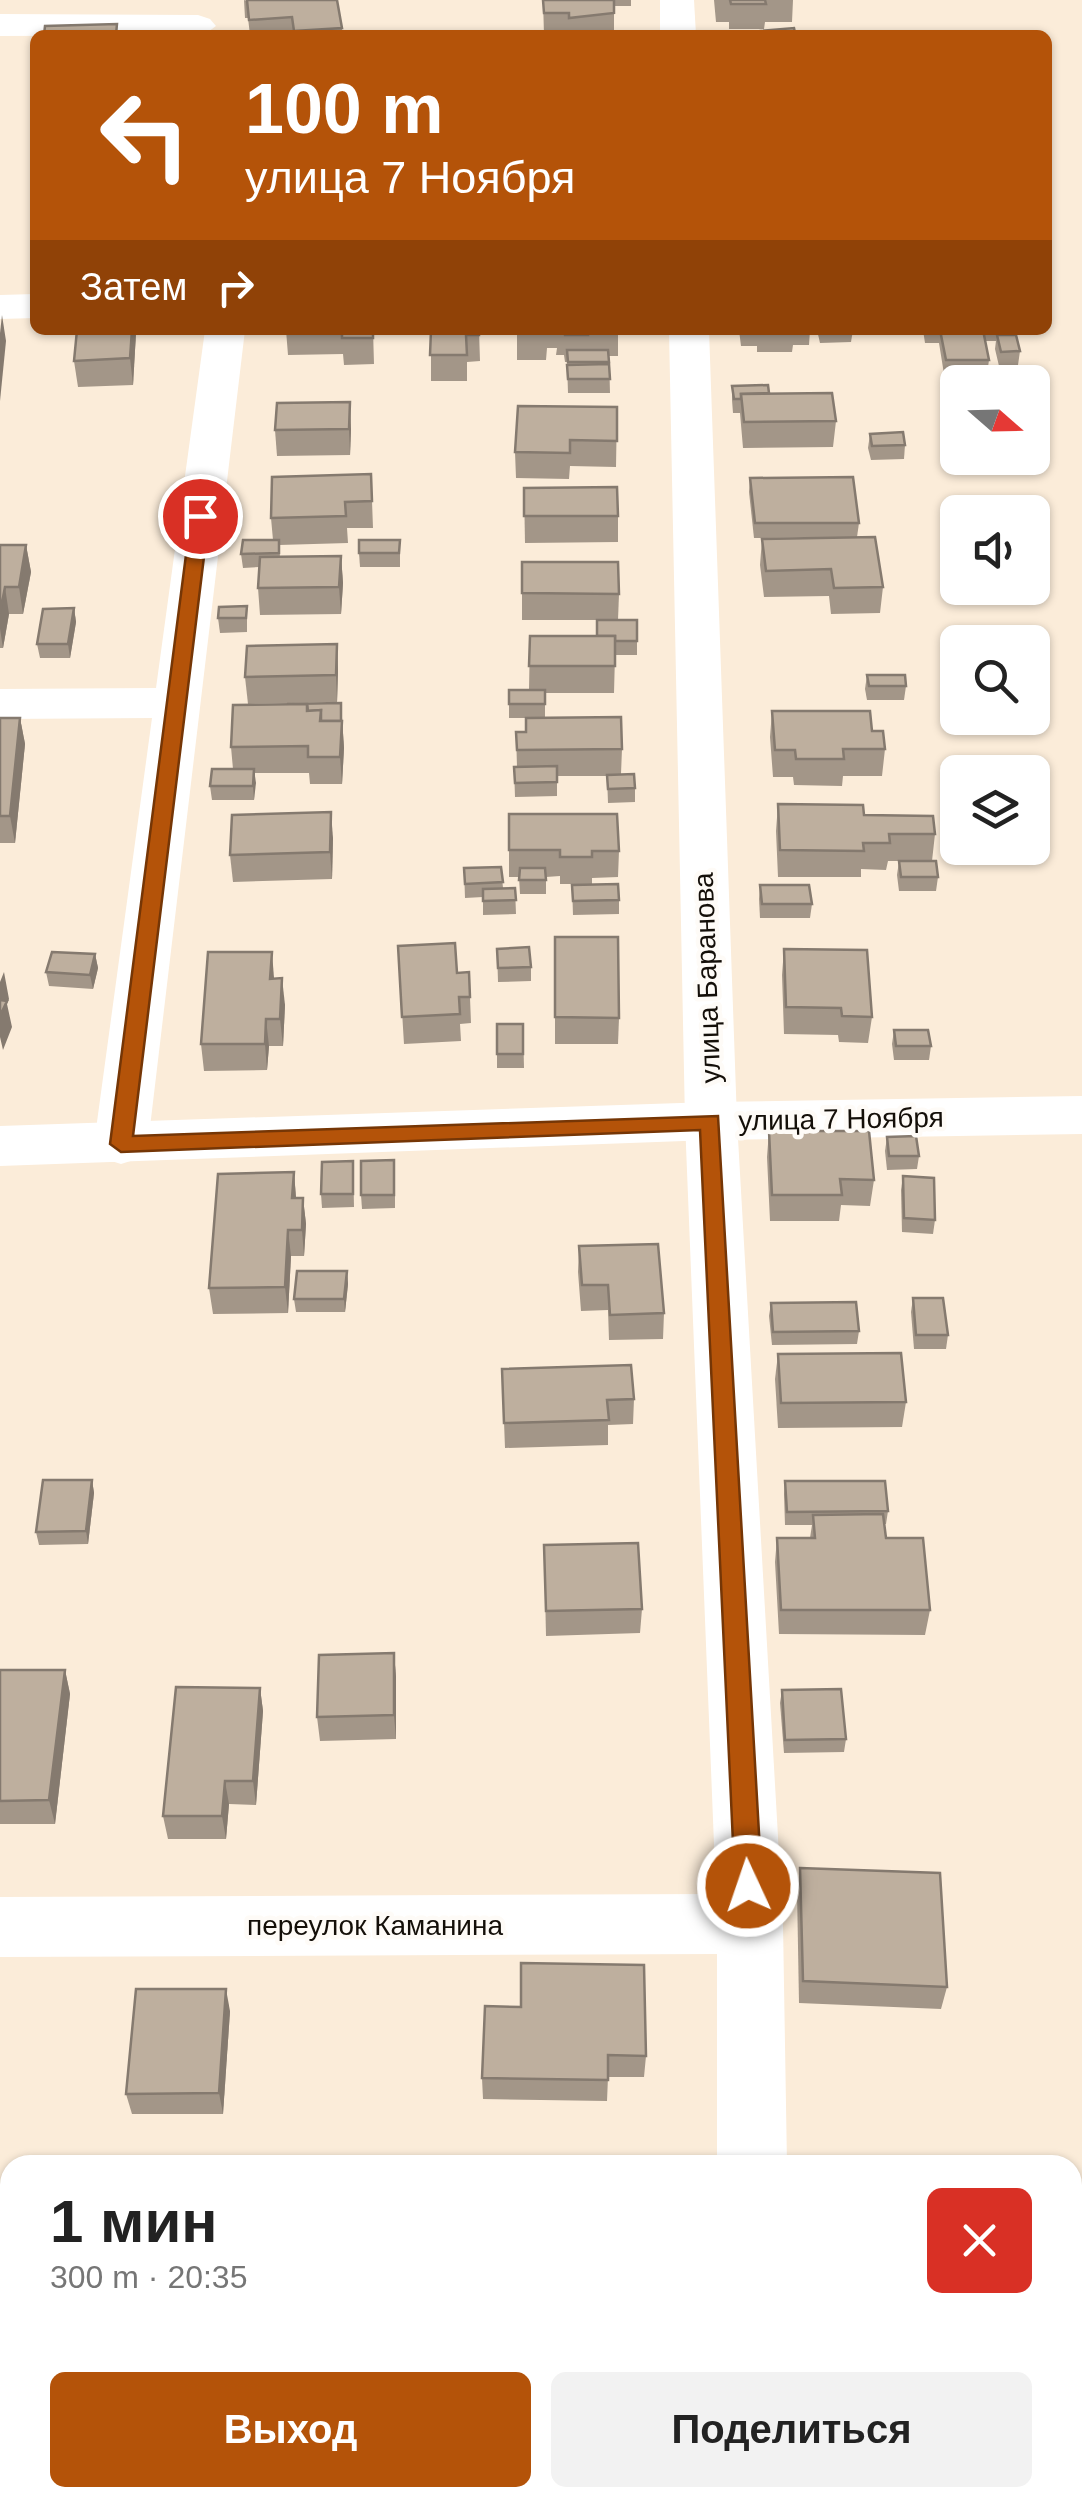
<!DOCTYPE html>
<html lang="ru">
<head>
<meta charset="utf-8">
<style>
	body { margin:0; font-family:Arial,sans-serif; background:#f2f2f2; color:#222; height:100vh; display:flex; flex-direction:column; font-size:38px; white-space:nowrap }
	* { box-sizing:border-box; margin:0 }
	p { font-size:32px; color:#767676 }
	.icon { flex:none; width:55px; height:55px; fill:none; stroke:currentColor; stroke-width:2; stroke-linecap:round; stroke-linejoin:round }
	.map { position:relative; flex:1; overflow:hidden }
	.details { position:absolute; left:0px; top:2155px; width:1082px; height:352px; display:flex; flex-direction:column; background:#fff; border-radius:30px 30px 0 0; box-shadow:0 2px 8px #0004 }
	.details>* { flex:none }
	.guide { position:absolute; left:30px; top:30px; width:1022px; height:305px; border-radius:15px; box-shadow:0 2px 8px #0004; background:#b45309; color:#fff; overflow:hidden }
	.needle { width:65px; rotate:110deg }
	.controls { position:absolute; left:940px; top:365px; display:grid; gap:20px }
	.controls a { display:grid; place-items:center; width:110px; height:110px; border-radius:15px; background:#fff; box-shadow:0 2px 8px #0004; font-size:50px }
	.pin { position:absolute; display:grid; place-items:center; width:85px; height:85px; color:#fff; margin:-42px; border:5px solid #fff; border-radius:50%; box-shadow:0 2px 10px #0007 }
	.me { position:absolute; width:110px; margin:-55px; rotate:357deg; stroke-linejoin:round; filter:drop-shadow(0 0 8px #0008) }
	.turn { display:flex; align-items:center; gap:35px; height:210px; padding:0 50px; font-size:45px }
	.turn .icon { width:130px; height:130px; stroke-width:2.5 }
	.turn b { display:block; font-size:70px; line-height:85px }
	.then { display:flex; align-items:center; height:95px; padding:0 50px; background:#0003; gap:20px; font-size:38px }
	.round { display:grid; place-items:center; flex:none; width:105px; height:105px; border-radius:15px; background:#f2f2f2 }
	.head { display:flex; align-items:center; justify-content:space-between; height:170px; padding:0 50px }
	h1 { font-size:60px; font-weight:700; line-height:75px }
	.cta { display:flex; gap:20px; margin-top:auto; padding:20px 50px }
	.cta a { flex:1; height:115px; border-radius:15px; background:#b45309; color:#fff; font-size:40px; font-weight:700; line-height:115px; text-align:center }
	.cta a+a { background:#f2f2f2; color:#222 }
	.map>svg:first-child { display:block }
	.green { fill:#c4cea6 }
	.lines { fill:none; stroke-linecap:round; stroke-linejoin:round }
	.minor { fill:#fff; fill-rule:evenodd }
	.tertiary { fill:#fff; fill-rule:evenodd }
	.wall { fill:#a39688 }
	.shaded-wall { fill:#857a6f }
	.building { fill:#beaf9e; stroke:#857a6f; stroke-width:2.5 }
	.route { fill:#b45309; stroke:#753606; stroke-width:2.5 }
	.labels { text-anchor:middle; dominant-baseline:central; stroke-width:9; stroke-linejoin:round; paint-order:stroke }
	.street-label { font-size:28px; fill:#140f09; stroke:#fefbf7 }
</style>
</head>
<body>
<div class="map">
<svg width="1082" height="2506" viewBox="0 0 1082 2506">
	<rect width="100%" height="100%" fill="#fbecd9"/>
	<path class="green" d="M10 2442V2498H283L280 2506H0V2450Z"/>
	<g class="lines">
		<g class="minor">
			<path d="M660 0H694L696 35H660Z"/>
			<path d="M0 14 198 15 210 19 216 26 204 35 0 36Z"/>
			<path d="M35 294V318L0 319V295Z"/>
			<path d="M205 330H245L148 1144 140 1158 121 1164 102 1158 94 1144 152 718 0 719V689L156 688Z"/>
			<path d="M669 330H709L737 1121 783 1924 787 2165H717V1954L0 1957V1897L716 1894 685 1121Z"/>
			<path d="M715 2498H790L791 2506H715Z"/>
		</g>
		<path class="tertiary" d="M1082 1096V1134L711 1140 0 1166V1126L711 1102Z"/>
	</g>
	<g class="wall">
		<path d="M244 0 342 28V35H250L248 18H245Z"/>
		<path d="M543 0H631V6H614V35H544Z"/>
		<path d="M714 0H793L792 22H765L764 29H729V22H716Z"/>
		<path d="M286 330H373L374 364 344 365 343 354 288 355Z"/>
		<path d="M431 330H479L480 361 467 362V381H431Z"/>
		<path d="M517 330H618V356H609L610 393H568L567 362H565L564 355H556L557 348H547L546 360H517Z"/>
		<path d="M739 330H810L809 345H793L792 352H757V346H741Z"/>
		<path d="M817 330H853L851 342 820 343Z"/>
		<path d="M923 330H1010L1009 335 1020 351 1018 365 999 366 995 349 996 341H985L989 360 987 374H944L939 343H925Z"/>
		<path d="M136 333 133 385 78 387 74 361Z"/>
		<path d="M732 386 769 393 836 421 833 447 743 448 740 413H733L732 400Z"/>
		<path d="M617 407 616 467 570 466 569 479 516 478 515 452Z"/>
		<path d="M351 429 350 455 277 456 275 430Z"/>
		<path d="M870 434 905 445 904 459 871 460 868 448Z"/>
		<path d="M371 474 373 528H347L348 543 279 545 280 557 341 556 343 583 341 614 260 615 258 588 259 567 243 568 241 554 273 540 271 518Z"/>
		<path d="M750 478 859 523 857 537 754 538 749 492Z"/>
		<path d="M524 488 618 516V542L525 543Z"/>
		<path d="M762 539 883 587 880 613 831 614 829 596 764 597 760 565Z"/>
		<path d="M400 540V567H360L359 553Z"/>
		<path d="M0 545H26L31 572 23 614H9L3 648H0Z"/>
		<path d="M522 562 619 594 618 620H522Z"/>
		<path d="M247 606V632L220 633 218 618Z"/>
		<path d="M74 608 76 622 70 658H40L37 644Z"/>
		<path d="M637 620V655H615L614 693H545V717L622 749 621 774 635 788V802L608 803 607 776H557V796L515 797 514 767H517L516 732H526V718H509V690H529L530 636H597Z"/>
		<path d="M337 644 338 671 337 702 248 704 245 677Z"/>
		<path d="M867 675 906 686 904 700H867L865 689Z"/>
		<path d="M341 703 344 748 342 784H310L309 773H255L254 800H212L210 786 233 769 231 747Z"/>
		<path d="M772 711 872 731 885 749 882 776H843L842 786 794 785 793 777H773L770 737Z"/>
		<path d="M0 718H20L25 744 15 843H0Z"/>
		<path d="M778 804 864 815 935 834 932 861 938 877 936 891H899L897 875 899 861H888L886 870 861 869V877H778L776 831Z"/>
		<path d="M509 814 619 851 618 877 592 878V884H560V876L546 877V894H520L519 877H509Z"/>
		<path d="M333 838 332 879 233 882 230 855Z"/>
		<path d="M501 867 503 888H515L516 914 483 915V897L465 898 464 868Z"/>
		<path d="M572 885 619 900V914L573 915Z"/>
		<path d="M760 885 812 904 810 918H760L759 899Z"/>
		<path d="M555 937 619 1018 618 1044H555Z"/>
		<path d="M398 946 457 973 469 972 471 1023 460 1024 461 1041 404 1044Z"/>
		<path d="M497 949 531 967V981L498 982Z"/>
		<path d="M784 949 872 1017 868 1043 839 1042 838 1035 784 1034 782 975Z"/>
		<path d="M95 954 98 968 93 989 49 986 46 972Z"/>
		<path d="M274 979 285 1005 283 1046H269L267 1070 204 1071 201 1044Z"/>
		<path d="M497 1024H523L524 1068H497Z"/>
		<path d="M894 1030 931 1046 929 1060H894L892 1044Z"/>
		<path d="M769 1131 874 1180 870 1206 841 1205 839 1221H770L767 1157Z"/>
		<path d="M887 1137 919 1156 917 1169 887 1170 885 1151Z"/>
		<path d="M353 1161 354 1207 322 1208 321 1194Z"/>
		<path d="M294 1172 296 1198H303L306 1224 304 1256H291L288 1313 213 1314 209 1288Z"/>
		<path d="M395 1174V1208L362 1209 361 1195Z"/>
		<path d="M903 1176 935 1220 933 1234 902 1232 901 1190Z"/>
		<path d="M579 1246 664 1313 663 1339 609 1340 608 1310 581 1311 578 1272Z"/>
		<path d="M347 1271 348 1284 345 1312H296L294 1299Z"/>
		<path d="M913 1298 948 1335 946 1349H914L911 1312Z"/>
		<path d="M771 1303 859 1331 857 1344 772 1345 769 1316Z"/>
		<path d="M778 1354 906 1402 902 1427 778 1428 775 1379Z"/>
		<path d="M502 1369 634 1399 633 1424 608 1425V1445L505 1448Z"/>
		<path d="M92 1480 94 1493 88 1544 39 1545 36 1532Z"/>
		<path d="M785 1481 888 1511 886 1524H884L886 1538 930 1610 925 1635 779 1634 775 1562 777 1538H810L812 1525H785L784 1494Z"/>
		<path d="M544 1545 642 1609 640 1633 546 1636Z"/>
		<path d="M394 1653 396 1677V1739L320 1741 317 1717Z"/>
		<path d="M0 1670H65L70 1694 55 1824H0Z"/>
		<path d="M260 1688 263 1711 256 1805 229 1804 226 1839H168L163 1816Z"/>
		<path d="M782 1690 846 1739 844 1752 784 1753 780 1703Z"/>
		<path d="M800 1868 947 1987 941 2009 799 2003 797 1890Z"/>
		<path d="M485 2006 646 2056 644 2077H608L607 2101 483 2099 482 2078Z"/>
		<path d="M230 2011 223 2114H132L126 2094Z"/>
		<path d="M1072 2399H1082V2455L1072 2454Z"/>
		<path d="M440 2498H522V2505H441Z"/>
		<path d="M883 2498H1013V2506H881Z"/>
	</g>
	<g class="shaded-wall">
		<path d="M2 315 6 341 0 401V333Z"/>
		<path d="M132 330H136V333L133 385 130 358Z"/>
		<path d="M350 402 351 429 350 455 349 429Z"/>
		<path d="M26 545 31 572 23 614 19 587Z"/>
		<path d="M341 556 343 583 341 614 339 587Z"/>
		<path d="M5 587 9 614 3 648 0 629V613Z"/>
		<path d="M74 608 76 622 70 658 68 644Z"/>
		<path d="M337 644 338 671 337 702 336 675Z"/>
		<path d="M341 703 344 748 342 784 340 757Z"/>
		<path d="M20 718 25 744 15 843 10 816Z"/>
		<path d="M254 769 256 783 254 800 253 786Z"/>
		<path d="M331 812 333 838 332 879 330 852Z"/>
		<path d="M272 952 274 978 270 979Z"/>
		<path d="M95 954 98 968 93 989 90 975Z"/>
		<path d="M4 972 9 999 7 1004 12 1027 3 1050 0 1037V982Z"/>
		<path d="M282 978 285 1005 283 1046 280 1019Z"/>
		<path d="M266 1019 269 1046 267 1070 265 1044Z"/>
		<path d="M294 1172 296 1198H292Z"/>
		<path d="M303 1198 306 1224 304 1256 302 1230Z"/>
		<path d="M288 1230 291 1256 288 1313 285 1287Z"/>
		<path d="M347 1271 348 1284 345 1312 344 1299Z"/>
		<path d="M92 1480 94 1493 88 1544 86 1531Z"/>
		<path d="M394 1653 396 1677V1739L394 1715Z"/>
		<path d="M65 1670 70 1694 55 1824 49 1800Z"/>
		<path d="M260 1688 263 1711 256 1805 253 1781Z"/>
		<path d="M225 1781 229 1804 226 1839 222 1816Z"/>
		<path d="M226 1989 230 2011 223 2114 219 2093Z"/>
	</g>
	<g class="building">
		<path d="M247 0H337L342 28 294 31 292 17 249 20Z"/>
		<path d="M543 0H614V13L569 18V13H544Z"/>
		<path d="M730 0H765L766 4H731Z"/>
		<path d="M117 24 116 35H44L45 26Z"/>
		<path d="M794 28 795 33H821L822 35 727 34Z"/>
		<path d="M839 32V35L805 33Z"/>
		<path d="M77 330H132L130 358 74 361Z"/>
		<rect x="342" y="330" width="31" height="8"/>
		<path d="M431 330H479V335H466L467 355H430Z"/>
		<rect x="517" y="330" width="29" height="3"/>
		<path d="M564 330H588V335H565Z"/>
		<path d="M940 330H983L989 360H946Z"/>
		<path d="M997 335H1016L1020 351 1001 352Z"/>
		<path d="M567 350H608L609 362H568Z"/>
		<path d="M609 364 610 379H568L567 365Z"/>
		<path d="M768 385 769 393 741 394V399H734L732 386Z"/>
		<path d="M832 393 836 421 744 422 741 394Z"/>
		<path d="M350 402 349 429 275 430 277 403Z"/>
		<path d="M518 406 617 407V441L570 440V453L515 452Z"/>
		<path d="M903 432 905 445 872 446 870 434Z"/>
		<path d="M371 474 372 501 345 502 346 516 271 518 272 477Z"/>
		<path d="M853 477 859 523H755L750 478Z"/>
		<path d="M617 487 618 516H524V488Z"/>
		<path d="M875 537 883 587 834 588 831 569 766 571 762 539Z"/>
		<path d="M243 540H279V553L241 554Z"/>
		<path d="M359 540H400L399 553H359Z"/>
		<path d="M0 545H26L19 587H5L0 613Z"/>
		<path d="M341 556 339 587 258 588 260 557Z"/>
		<path d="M522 562H618L619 594 522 593Z"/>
		<path d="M247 606 246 618H218L219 607Z"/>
		<path d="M74 608 68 644H37L43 609Z"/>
		<path d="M597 620H637V641H615V636H597Z"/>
		<path d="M530 636H615V666H529Z"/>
		<path d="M337 644 336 675 245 677 247 646Z"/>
		<path d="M867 675H905L906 686H869Z"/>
		<rect x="509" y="690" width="36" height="14"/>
		<path d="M341 703V721H321V710L308 711 307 704H287Z"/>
		<path d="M307 704V711L321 710 320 721H342L340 757H308V746L231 747 233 705Z"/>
		<path d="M772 711H870L872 731H883L885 749H843L844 759H796L795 750H775Z"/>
		<path d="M621 717 622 749 517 750 516 732H526V718Z"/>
		<path d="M0 718H20L10 816H0Z"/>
		<path d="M557 766V782L515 783 514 767Z"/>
		<path d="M212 769H254L253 786H210Z"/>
		<path d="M634 774 635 788 608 789 607 775Z"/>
		<path d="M778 804 863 805 864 815 933 816 935 834H889L890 843H863L864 851 780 850Z"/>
		<path d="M331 812 330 852 230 855 232 815Z"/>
		<path d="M509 814H617L619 851H592V857H560V850H509Z"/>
		<path d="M899 861H936L938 877H901Z"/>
		<path d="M501 867 503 882 465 884 464 868Z"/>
		<path d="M520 868H545L546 880H519Z"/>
		<path d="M618 884 619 900 573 901 572 885Z"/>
		<path d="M760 885H809L812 904H762Z"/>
		<path d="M515 888 516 900 483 901V889Z"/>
		<path d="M555 937H618L619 1018 555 1017Z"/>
		<path d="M455 943 457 973 469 972 470 997H459L460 1014 402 1017 398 946Z"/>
		<path d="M529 947 531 967 498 968 497 949Z"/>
		<path d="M784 949 867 950 872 1017 842 1016 841 1008 786 1007Z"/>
		<path d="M52 952 95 954 90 975 46 972Z"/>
		<path d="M208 952H272L270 979 282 978 280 1019H266L265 1044H201Z"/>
		<path d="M0 1000 7 1001 0 1016Z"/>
		<rect x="497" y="1024" width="26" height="30"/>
		<path d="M894 1030H928L931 1046H896Z"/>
		<path d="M769 1131H869L874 1180 840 1179 842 1195H772Z"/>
		<path d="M916 1136 919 1156H889L887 1137Z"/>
		<path d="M394 1160V1195H361V1161Z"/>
		<path d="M353 1161V1194H321L322 1162Z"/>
		<path d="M294 1172 292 1198H303L302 1230H288L285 1287 209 1288 218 1174Z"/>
		<path d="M903 1176 934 1178 935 1220 904 1218Z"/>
		<path d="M658 1244 664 1313 610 1315 608 1285H582L579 1246Z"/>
		<path d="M297 1271H347L344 1299H294Z"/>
		<path d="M913 1298H943L948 1335H916Z"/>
		<path d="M856 1302 859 1331 773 1332 771 1303Z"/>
		<path d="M901 1353 906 1402 781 1403 778 1354Z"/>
		<path d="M631 1365 634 1399 607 1400 609 1420 504 1423 502 1369Z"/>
		<path d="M43 1480H92L86 1531 36 1532Z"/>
		<path d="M785 1481H885L888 1511 787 1512Z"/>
		<path d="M883 1514 886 1538H923L930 1610H781L777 1538H815L813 1515Z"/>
		<path d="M638 1543 642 1609 546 1611 544 1545Z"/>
		<path d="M394 1653V1715L317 1717 319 1655Z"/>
		<path d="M0 1670H65L49 1800 0 1801Z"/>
		<path d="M176 1687 260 1688 253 1781H225L222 1816H163Z"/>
		<path d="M841 1689 846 1739 785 1740 782 1690Z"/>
		<path d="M800 1868 940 1873 947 1987 803 1981Z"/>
		<path d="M521 1963 644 1965 646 2056 608 2055V2080L482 2078 485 2006 521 2007Z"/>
		<path d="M136 1989H226L219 2093 126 2094Z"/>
		<rect x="1072" y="2399" width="10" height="46"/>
		<rect x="886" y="2498" width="127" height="8"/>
	</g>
	<path class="route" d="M200 511 209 516 133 1136 718 1116 762 1886 758 1894 748 1898 739 1894 735 1886 700 1130 121 1152 110 1144 191 516Z"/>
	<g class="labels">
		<g class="street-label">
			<text transform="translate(707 978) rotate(-92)">улица Баранова</text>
			<text transform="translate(841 1119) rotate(-1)">улица 7 Ноября</text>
			<text x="375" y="1925">переулок Каманина</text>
		</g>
	</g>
</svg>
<div class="controls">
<a><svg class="needle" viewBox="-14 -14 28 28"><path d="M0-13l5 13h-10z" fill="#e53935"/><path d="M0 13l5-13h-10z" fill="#767676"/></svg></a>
<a><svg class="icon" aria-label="sound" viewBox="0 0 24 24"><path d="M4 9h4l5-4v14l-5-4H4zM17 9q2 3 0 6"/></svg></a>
<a><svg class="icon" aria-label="search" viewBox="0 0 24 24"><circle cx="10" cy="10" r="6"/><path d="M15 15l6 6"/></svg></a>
<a><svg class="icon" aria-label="layers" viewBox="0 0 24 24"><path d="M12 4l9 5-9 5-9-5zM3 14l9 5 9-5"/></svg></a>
</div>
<div class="pin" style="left:200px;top:516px;background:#d93025"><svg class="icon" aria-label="arrive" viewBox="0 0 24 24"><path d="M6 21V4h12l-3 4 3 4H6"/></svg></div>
<svg class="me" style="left:748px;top:1886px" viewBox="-20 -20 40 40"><circle r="17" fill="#b45309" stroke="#fff" stroke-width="3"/><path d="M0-11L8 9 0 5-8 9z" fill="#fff"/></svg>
<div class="guide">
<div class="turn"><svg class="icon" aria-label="left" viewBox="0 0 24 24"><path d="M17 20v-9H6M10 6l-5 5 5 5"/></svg><div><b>100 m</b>улица 7 Ноября</div></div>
<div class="then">Затем<svg class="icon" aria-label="right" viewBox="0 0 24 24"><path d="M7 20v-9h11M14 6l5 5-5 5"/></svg></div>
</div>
<section class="details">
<div class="head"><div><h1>1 мин</h1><p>300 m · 20:35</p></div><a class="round" style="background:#d93025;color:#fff"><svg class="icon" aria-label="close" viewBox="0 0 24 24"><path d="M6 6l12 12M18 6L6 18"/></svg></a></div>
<div class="cta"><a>Выход</a><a>Поделиться</a></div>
</section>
</div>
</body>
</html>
